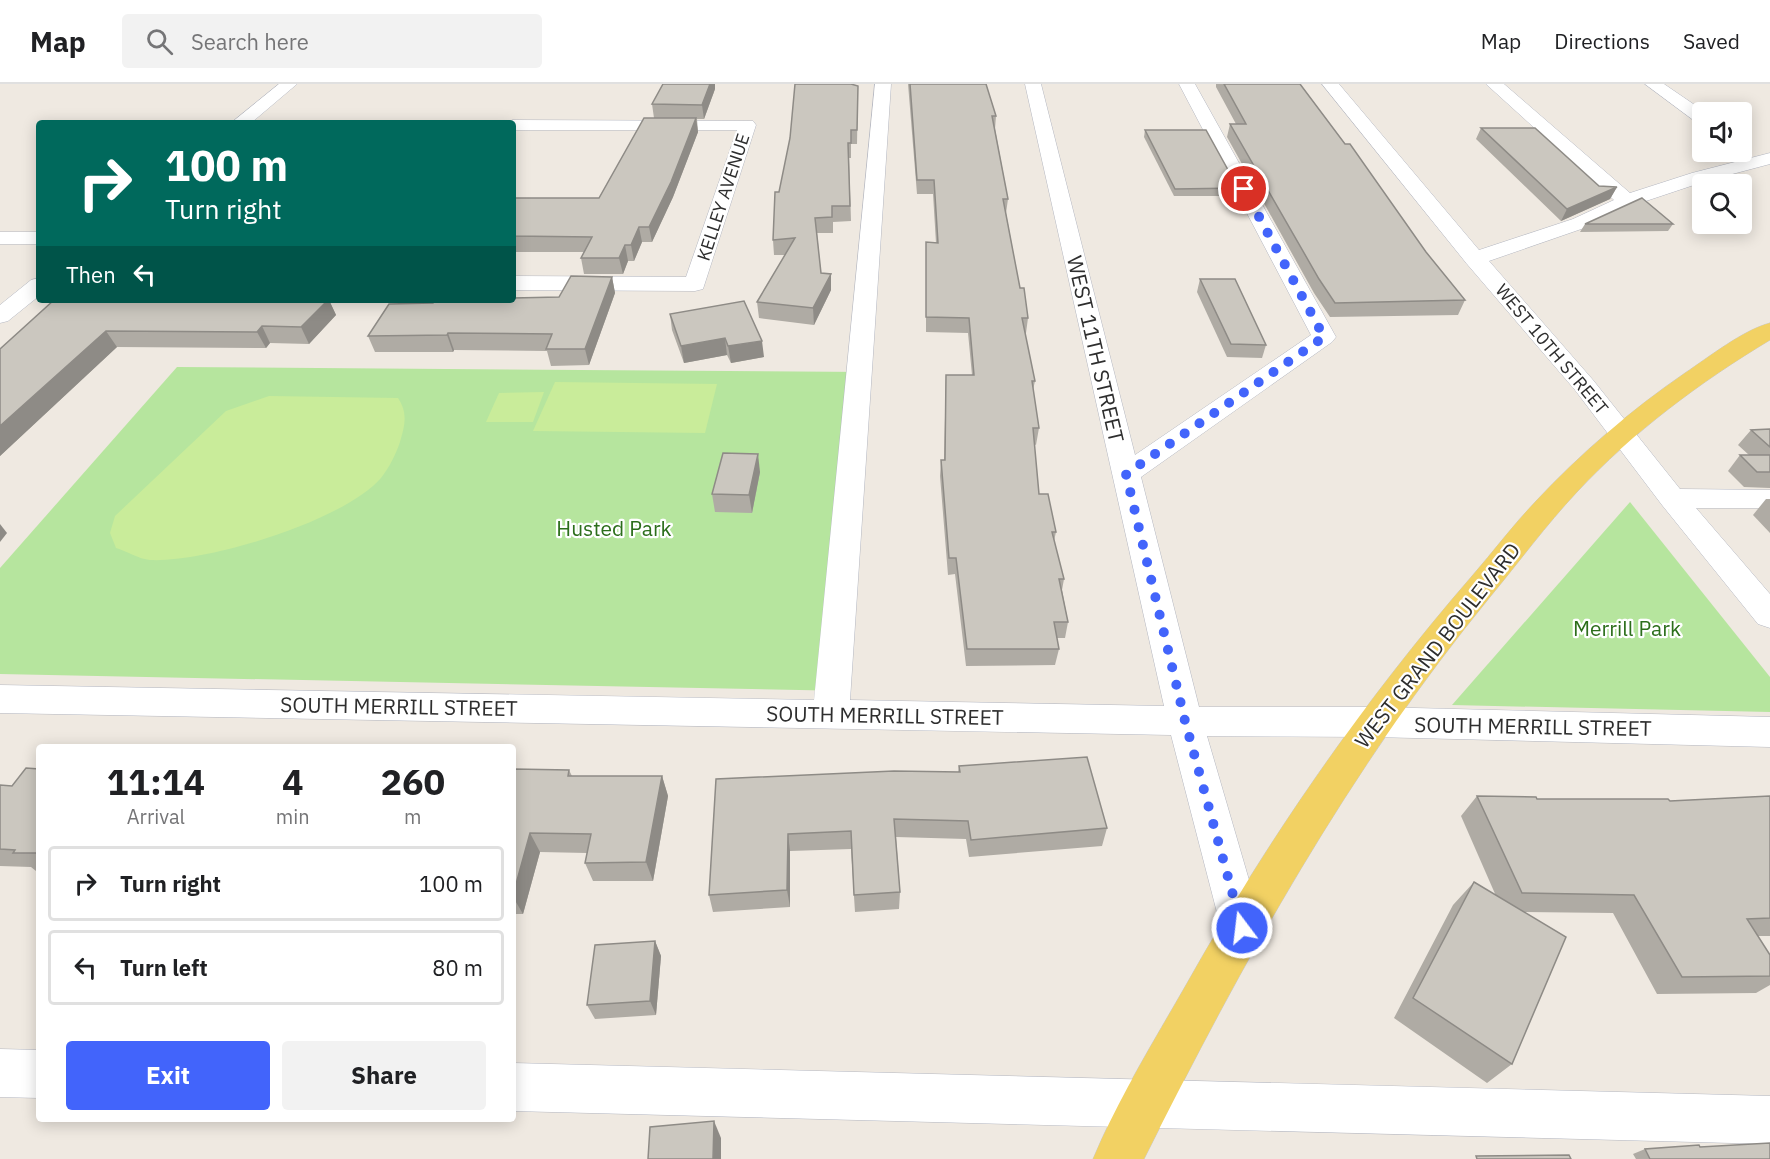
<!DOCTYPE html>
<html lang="en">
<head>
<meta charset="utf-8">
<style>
	body { margin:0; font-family:"IBM Plex Sans",sans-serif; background:#f2f2f2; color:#202124; height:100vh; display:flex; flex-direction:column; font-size:22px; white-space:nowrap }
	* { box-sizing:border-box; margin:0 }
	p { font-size:20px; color:#757577 }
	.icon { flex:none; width:33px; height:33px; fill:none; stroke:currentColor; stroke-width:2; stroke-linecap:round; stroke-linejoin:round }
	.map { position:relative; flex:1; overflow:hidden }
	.drawer { position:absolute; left:36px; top:660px; width:480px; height:378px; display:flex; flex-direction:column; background:#fff; border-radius:6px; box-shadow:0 3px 15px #0003 }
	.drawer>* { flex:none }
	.top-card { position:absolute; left:36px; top:36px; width:480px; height:183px; border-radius:6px; box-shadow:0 3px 15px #0003; background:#00695c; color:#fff; overflow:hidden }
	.controls { position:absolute; left:1692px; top:18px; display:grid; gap:12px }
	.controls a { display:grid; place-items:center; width:60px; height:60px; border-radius:6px; background:#fff; box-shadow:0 3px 15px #0003; font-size:30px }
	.pin { position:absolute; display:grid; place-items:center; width:51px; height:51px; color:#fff; margin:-26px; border:3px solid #fff; border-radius:50%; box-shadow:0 2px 6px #0007 }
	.me { position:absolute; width:66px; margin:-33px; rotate:345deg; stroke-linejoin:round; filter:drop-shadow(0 0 4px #0008) }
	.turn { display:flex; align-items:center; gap:21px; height:126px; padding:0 30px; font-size:27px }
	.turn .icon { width:78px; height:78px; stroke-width:2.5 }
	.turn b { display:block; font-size:42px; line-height:51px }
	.then { display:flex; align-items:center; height:57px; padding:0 30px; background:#0003; gap:12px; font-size:22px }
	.eta { display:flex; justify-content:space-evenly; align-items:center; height:102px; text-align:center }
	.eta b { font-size:36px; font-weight:700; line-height:42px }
	.action { display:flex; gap:12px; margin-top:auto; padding:12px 30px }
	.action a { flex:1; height:69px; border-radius:6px; background:#4264fb; color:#fff; font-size:24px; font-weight:700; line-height:69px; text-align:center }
	.action a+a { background:#f2f2f2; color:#202124 }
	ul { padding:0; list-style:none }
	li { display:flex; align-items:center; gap:18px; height:75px; margin:0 12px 9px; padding:0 18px; border:3px solid #e0e0e0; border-radius:6px }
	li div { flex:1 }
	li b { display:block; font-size:22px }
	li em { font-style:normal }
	header { display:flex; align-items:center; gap:36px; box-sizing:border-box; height:84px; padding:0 30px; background:#fff; border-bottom:2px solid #e0e0e0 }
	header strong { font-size:28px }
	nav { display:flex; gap:33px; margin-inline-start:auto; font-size:21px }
	.search { width:420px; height:54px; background:#f2f2f2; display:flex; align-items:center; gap:15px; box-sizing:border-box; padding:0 21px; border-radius:6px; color:#757577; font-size:22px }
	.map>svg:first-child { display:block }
	.green { fill:#b6e59e }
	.pitch { fill:#c9ec9a }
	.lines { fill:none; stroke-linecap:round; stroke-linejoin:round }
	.minor-casing { stroke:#b4b7c1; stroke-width:1 }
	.major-casing { stroke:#c9c9c9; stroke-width:1 }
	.minor { fill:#fff; fill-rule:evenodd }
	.major { fill:#f2d163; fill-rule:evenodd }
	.wall { fill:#afaba4 }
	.shaded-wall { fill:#8e8b86 }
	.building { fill:#cbc7bf; stroke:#8e8b86; stroke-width:1.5 }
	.route { stroke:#4264fb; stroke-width:10; stroke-dasharray:0 18 }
	.labels { text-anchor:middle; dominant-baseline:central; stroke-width:4.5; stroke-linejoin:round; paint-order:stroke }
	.far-street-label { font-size:18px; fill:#2e2e2e; stroke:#fff }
	.street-label { font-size:21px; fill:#2e2e2e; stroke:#fff }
	.park-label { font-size:21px; fill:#2c6e1b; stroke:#fff }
</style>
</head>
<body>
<header>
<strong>Map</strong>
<div class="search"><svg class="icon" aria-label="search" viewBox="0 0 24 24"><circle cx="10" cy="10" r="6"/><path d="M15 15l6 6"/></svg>Search here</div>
<nav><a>Map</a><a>Directions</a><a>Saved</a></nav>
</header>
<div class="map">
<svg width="1770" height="1075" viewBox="0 0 1770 1075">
	<rect width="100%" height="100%" fill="#efe9e1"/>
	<g class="green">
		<path d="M177 283 867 288 849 607 0 590V484Z"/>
		<path d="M1630 418 1770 593V628L1452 621Z"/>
	</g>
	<g class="pitch">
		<path d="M555 298 717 300 705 349 533 347Z"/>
		<path d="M544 308 533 338H486L499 309Z"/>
		<path d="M269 312 398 314C408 329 405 341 400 358 396 370 389 384 381 394 344 437 206 479 150 476 139 475 126 467 116 464L110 449 115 432 226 327Z"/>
	</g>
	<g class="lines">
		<defs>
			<g id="minor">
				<path d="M279 0H297L251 39H231Z"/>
				<path d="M875 0H891L850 616 1164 622 1025 0H1041L1135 371 1311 251 1179 0H1195L1336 253 1332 258 1141 393 1199 623H1374L1770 633V663L1374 653 1207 652 1263 844 1257 858 1242 864 1227 858 1221 844 1171 651 0 629V601L814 616Z"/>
				<path d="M1322 0H1339L1479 166 1573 135 1614 116 1486 0H1504L1630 109 1692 89 1770 69V80L1706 97 1634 121 1587 143 1489 177 1593 296 1680 405 1770 406V424H1696L1770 510V544L1758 540 1662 421 1575 306 1467 180Z"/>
				<path d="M1645 0H1664L1705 28H1702V39L1696 38Z"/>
				<path d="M513 36 753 37 756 41 703 205 695 207 513 206V192L686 193 737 46H513V39H506Z"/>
				<rect x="0" y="148" width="39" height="12"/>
				<path d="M39 194V212L8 237 0 239V221L31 196Z"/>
				<path d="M0 965 39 966V1014L0 1013Z"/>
				<path d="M513 979 1770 1012V1060L513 1027Z"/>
			</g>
			<path id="major" d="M1770 239V256C1700 298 1633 348 1577 408 1546 441 1519 478 1490 513 1349 685 1243 877 1144 1075H1093C1118 1015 1154 957 1186 901 1268 755 1362 619 1472 492 1493 468 1513 441 1536 417 1581 369 1631 326 1685 289 1709 273 1743 246 1770 239Z"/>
		</defs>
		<use href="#minor" class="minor-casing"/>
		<use href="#major" class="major-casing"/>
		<use href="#minor" class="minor"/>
		<use href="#major" class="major"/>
	</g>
	<g class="wall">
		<path d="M908 0H986L996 32 995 45 1008 115 1006 129 1020 204 1028 234 1026 249H1025L1035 297 1033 306 1039 344 1036 361 1034 360 1039 410 1056 448 1054 457 1064 495 1062 506 1068 538 1065 554H1057L1059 565 1055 581 966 582 955 490 948 491 940 392 941 376H944L946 291H972L968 249 926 248V158L936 159 933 110H917Z"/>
		<path d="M1216 0H1300L1426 168 1465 216 1458 231 1330 233 1314 209 1227 53 1230 40H1236L1216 3Z"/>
		<path d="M858 2 857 60H851V74H849L851 137 833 138V149H817L821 189 831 206 814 241 759 234 757 218 785 171H774L773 156Z"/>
		<path d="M715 5 704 35H697L698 48 673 113 652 158H642L634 177H628L623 190H584L581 174 584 168H513V114H599L654 34 652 20Z"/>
		<path d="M1481 44 1599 102 1617 103 1610 115 1561 137 1476 55Z"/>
		<path d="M1145 46 1238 104 1235 112H1174L1144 53Z"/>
		<path d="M1585 140H1673L1668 147 1580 148Z"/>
		<path d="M612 193 615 209 589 281 551 282 547 267 454 266 453 268H375L368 252 433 219 559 213Z"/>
		<path d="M1200 195 1266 261 1262 274 1227 273 1197 208Z"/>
		<path d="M54 216H329L336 231 309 260 270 259 266 264 117 263 0 372V265Z"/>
		<path d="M670 230 764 273 731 279 727 271 684 279 672 246Z"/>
		<path d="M1770 345V404L1744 403 1728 387 1740 371H1749L1738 361 1751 346Z"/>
		<path d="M760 388 752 429 715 428 712 410Z"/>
		<path d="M1766 415H1770V449L1753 431Z"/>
		<path d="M959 682 1107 744 1102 762 969 773 966 755 896 753 900 808 899 825 855 828 851 765 790 767V823L713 828 709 811 716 695 958 688Z"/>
		<path d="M39 685V787H36L31 783 0 782V701L12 702Z"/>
		<path d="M513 685 569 686 572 692H662L668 712 653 797H593L585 779 587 769 540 768 523 830H513Z"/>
		<path d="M1477 712 1537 715 1670 717 1770 712V852H1757L1770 871V901L1756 909 1657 910 1613 829 1523 828 1512 980 1487 999 1394 934 1453 821 1474 798 1496 812 1461 732Z"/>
		<path d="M655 857 661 872 656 931 595 935 587 921Z"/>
		<path d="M1700 1063 1770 1075H1636L1633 1070 1645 1065Z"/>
	</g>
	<g class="shaded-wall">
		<path d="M710 0H715V5L704 35 702 21Z"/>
		<path d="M696 34 698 48 673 113 652 158 649 143Z"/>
		<path d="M1617 103 1610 115 1561 137 1567 125Z"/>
		<path d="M639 143 642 158 634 177 631 161Z"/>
		<path d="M625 161 628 177 623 190 619 174Z"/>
		<path d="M831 190V206L814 241 813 224Z"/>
		<path d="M612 193 615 209 589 281 585 265Z"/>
		<path d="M328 216H329L336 231 309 260 301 243Z"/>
		<path d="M262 242 270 259 266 264 257 248Z"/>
		<path d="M106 247 117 263 0 372V342Z"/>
		<path d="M448 249 454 266 453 268 447 251Z"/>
		<path d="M725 254 727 271 684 279 681 262Z"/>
		<path d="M762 257 764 273 731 279 728 262Z"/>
		<path d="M758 370 760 388 752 429 749 411Z"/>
		<path d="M0 440 7 449 0 458Z"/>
		<path d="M662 692 668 712 653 797 646 778Z"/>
		<path d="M530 749 540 768 523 830 513 813V811Z"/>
		<path d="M788 750 790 767V823L787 806Z"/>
		<path d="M655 857 661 872 656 931 650 917Z"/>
		<path d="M714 1037 721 1054V1075H713Z"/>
	</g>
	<g class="building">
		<path d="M663 0H710L702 21 652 20Z"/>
		<path d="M795 0H851L858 2 857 46H851V59H848L850 122H832V133L815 134 821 189 831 190 813 224 757 218 795 154 773 156 775 108H779L790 54Z"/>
		<path d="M910 0H986L996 32H992L1008 115H1003L1020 204H1024L1028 234H1022L1035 297H1032L1039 344H1033L1039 410H1048L1056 448H1052L1064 495H1059L1068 538H1054L1059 565H967L956 474H949L941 376H945L946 291H974L969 234 926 233V158L938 159 934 96H917Z"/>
		<path d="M1224 0H1300L1345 60H1350L1426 168 1465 216 1335 219 1319 195 1230 40H1246Z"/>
		<path d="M644 34H696L671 98 649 143H639L631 161H625L619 174H581L592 153 513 152V114H599Z"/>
		<path d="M1481 44H1535L1599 102 1617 103 1567 125Z"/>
		<path d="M1145 46H1206L1238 104 1175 105Z"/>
		<path d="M1642 114 1673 140H1585Z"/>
		<path d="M571 192 612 193 585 265H546L552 250 448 249 447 251 368 252 389 220 433 219 435 216H513V214L559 213Z"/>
		<path d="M1200 195H1235L1266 261 1231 260Z"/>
		<path d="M54 216H328L301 243 262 242 257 248 106 247 0 342V265Z"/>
		<path d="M744 217 762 257 728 262 725 254 681 262 670 230Z"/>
		<path d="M1770 345V363L1751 346Z"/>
		<path d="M723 369 758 370 749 411 712 410Z"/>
		<path d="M1740 371H1770V388H1757Z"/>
		<path d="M1087 673 1107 744 971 756 968 737 894 735 900 808 854 811 851 747 788 750 787 806 709 811 716 695 894 687 960 688 959 682Z"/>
		<path d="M26 684 39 685V769H13L15 766 0 765V701L12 702Z"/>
		<path d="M513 685 569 686 568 692H662L646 778 585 779 591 750 530 749 513 811Z"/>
		<path d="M1477 712 1536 713 1537 715H1668L1670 717 1770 712V834L1747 835 1770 871V892L1682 893 1634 811 1522 809Z"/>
		<path d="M1474 798 1566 853 1512 980 1413 914Z"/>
		<path d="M655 857 650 917 587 921 595 861Z"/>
		<path d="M714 1037 713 1075H648L650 1043Z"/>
		<path d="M1770 1059V1075H1650L1645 1065 1699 1061 1700 1063Z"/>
		<path d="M1569 1071 1571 1075H1477L1476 1072Z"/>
	</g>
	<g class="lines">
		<path class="route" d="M1242 844 1185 637 1126 390 1324 253 1244 105"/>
	</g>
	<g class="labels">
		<g class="far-street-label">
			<text transform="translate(723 113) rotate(-72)">KELLEY AVENUE</text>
			<text transform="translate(1552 265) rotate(50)">WEST 10TH STREET</text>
		</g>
		<g class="street-label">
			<text transform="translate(1096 265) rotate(77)">WEST 11TH STREET</text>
			<text transform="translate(1437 561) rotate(-52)">WEST GRAND BOULEVARD</text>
			<text transform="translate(399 622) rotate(1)">SOUTH MERRILL STREET</text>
			<text transform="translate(885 631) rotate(1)">SOUTH MERRILL STREET</text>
			<text transform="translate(1533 642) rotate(1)">SOUTH MERRILL STREET</text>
		</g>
		<g class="park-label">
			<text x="614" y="444">Husted Park</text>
			<text x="1627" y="544">Merrill Park</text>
		</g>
	</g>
</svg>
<div class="controls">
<a><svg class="icon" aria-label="sound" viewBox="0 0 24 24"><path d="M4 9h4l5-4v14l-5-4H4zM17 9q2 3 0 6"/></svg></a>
<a><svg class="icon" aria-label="search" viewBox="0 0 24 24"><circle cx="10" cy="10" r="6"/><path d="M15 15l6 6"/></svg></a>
</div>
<div class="pin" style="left:1244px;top:105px;background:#d93025"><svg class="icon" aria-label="arrive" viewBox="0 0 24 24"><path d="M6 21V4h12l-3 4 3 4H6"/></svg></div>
<svg class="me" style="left:1242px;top:844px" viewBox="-20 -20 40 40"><circle r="17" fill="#4264fb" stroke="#fff" stroke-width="3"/><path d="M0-11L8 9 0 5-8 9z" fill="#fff"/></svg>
<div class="top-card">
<div class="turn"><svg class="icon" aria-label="right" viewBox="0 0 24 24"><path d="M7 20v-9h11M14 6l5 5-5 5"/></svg><div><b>100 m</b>Turn right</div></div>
<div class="then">Then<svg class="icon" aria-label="left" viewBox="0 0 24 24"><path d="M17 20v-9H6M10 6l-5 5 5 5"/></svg></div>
</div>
<section class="drawer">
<div class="eta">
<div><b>11:14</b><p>Arrival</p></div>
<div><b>4</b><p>min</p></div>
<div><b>260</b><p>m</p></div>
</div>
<ul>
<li><svg class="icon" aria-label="right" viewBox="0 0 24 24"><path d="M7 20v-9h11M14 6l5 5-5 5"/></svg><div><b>Turn right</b></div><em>100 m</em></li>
<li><svg class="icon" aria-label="left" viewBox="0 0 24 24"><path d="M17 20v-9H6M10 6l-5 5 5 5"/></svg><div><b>Turn left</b></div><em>80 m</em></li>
</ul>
<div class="action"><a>Exit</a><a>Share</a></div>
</section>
</div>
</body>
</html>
